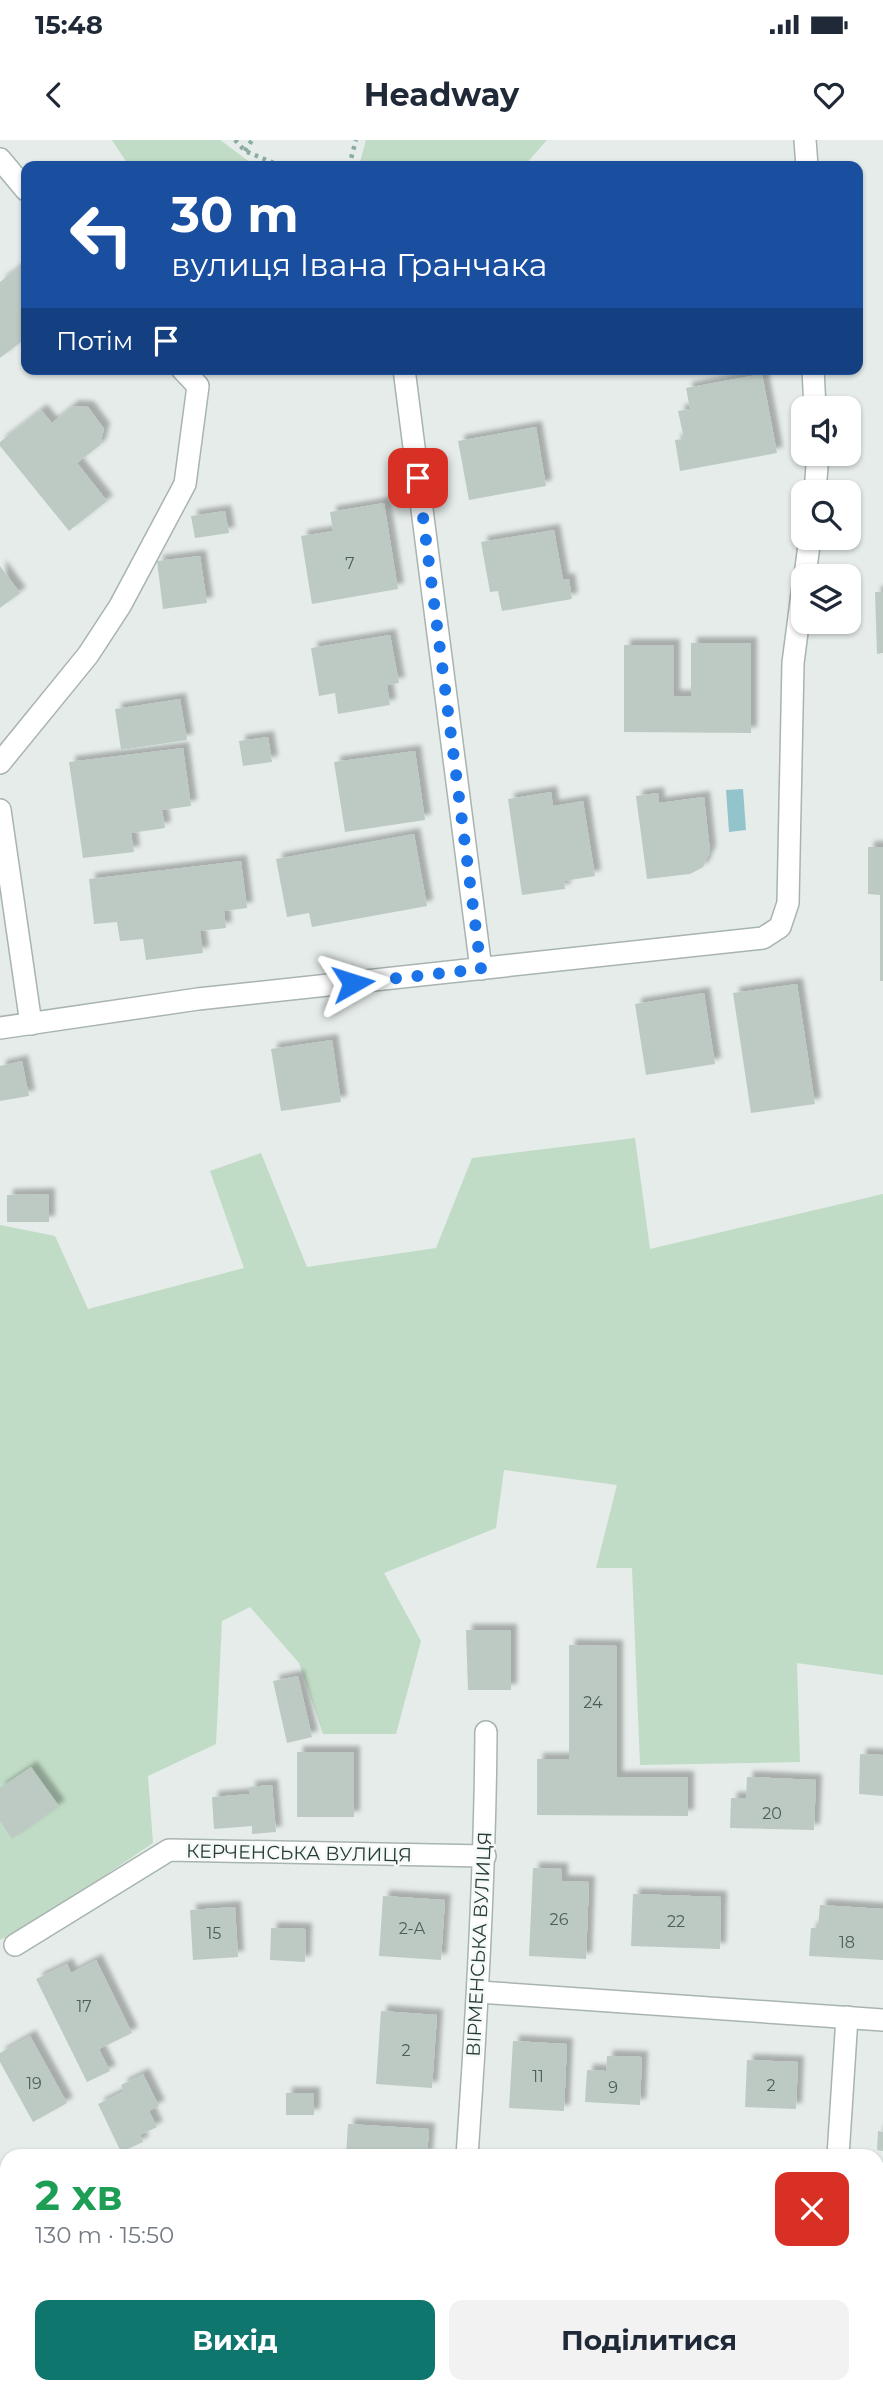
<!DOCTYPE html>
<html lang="uk">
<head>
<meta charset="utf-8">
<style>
	body { margin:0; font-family:Montserrat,sans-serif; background:#f2f2f3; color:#1f2937; height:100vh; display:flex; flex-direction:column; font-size:26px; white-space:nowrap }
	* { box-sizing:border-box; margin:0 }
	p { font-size:23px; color:#747a83 }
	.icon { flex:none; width:38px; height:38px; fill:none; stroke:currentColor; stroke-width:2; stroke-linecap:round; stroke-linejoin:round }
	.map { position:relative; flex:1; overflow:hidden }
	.drawer { position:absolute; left:0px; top:2009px; width:884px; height:245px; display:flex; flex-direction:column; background:#fff; border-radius:21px 21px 0 0; box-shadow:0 2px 5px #0004 }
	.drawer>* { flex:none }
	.guide { position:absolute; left:21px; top:21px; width:842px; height:214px; border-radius:14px; box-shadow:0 2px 5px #0004; background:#1a4fa0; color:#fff; overflow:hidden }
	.fabs { position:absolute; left:791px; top:256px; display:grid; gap:14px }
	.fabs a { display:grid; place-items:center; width:70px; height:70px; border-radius:14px; background:#fff; box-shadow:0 2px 5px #0004; font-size:35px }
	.pin { position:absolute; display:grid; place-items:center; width:60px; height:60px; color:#fff; margin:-30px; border-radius:14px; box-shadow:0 4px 10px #0006 }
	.me { position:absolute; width:77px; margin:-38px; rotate:84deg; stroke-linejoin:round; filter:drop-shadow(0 0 5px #0008) }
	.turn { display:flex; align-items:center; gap:24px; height:147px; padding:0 35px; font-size:32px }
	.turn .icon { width:91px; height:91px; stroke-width:2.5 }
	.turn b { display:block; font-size:49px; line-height:60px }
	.then { display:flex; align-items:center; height:66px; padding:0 35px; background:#0003; gap:14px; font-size:26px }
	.round { display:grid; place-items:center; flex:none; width:74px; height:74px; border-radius:14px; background:#f2f2f3 }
	.summary { display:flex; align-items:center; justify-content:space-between; height:119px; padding:0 35px }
	h1 { font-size:42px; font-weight:700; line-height:52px; color:#1e9e55 }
	.primary-button { display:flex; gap:14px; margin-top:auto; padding:14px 35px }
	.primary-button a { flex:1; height:80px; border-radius:14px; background:#0f766e; color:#fff; font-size:28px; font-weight:700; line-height:80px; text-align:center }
	.primary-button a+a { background:#f2f2f3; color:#1f2937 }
	.status { display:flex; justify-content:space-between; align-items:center; height:49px; padding:0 35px; background:#fff; direction:ltr }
	.status svg { height:19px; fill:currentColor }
	header { display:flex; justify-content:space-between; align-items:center; height:91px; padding:0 35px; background:#fff; font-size:32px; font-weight:700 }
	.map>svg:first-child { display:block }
	.green { fill:#c0dbc6 }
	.water { fill:#93c4cb }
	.building { fill:#bdcac4; filter:url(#shadow) }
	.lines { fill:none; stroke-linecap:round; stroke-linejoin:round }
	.minor-casing { stroke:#a8b4af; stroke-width:24 }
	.path { stroke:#89aca0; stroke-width:4.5; stroke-dasharray:3.5 5; stroke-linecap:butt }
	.minor { stroke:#fff; stroke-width:21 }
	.route { stroke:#1a73e8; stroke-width:12; stroke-dasharray:0 21.6 }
	.labels { text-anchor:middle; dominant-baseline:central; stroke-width:5; stroke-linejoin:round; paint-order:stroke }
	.number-label { font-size:16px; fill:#4c6059 }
	.street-label { font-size:19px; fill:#263c35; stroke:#f5f9f7 }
</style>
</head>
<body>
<div class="status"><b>15:48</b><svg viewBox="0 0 49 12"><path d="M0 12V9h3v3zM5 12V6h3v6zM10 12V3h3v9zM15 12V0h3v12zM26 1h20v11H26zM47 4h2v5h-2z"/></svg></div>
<header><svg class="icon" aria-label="back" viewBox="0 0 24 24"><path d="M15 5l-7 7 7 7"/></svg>Headway<svg class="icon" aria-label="heart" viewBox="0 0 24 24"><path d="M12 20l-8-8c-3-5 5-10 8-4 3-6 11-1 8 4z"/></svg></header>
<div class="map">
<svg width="883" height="2254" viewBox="0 0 883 2254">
	<defs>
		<filter id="shadow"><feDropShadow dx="6" dy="-6" stdDeviation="2" flood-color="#0004"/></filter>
	</defs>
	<rect width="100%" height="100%" fill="#e5ece9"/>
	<g class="green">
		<path d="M112 0H220L255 26H129Z"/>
		<path d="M366 0H547L524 26H359Z"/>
		<path d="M635 998 650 1109 883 1054V1535L797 1523 800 1622 640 1625 632 1428H596L617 1345 504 1330 496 1388 384 1433 421 1501 396 1594H323L299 1523 250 1467 222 1481 216 1604 148 1636 153 1703 36 1782 0 1800V1085L55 1096 88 1169 244 1128 210 1031 261 1013 307 1127 436 1108 472 1018Z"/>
	</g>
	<path class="water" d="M743 649 746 690 729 692 726 650Z"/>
	<g class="building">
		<path d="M25 123 26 198 0 218V142Z"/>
		<path d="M762 234 777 313 680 331 675 300 684 299 678 271 690 269 686 248Z"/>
		<path d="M73 266 88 267 104 289 100 305 77 323 107 361 69 391 0 306V302L41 270 52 283Z"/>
		<path d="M536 287 546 346 469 360 458 301Z"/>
		<path d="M384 363 398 449 312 464 301 396 333 391 330 372Z"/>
		<path d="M225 371 229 393 195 398 191 376Z"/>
		<path d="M554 390 563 440 569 439 572 459 502 471 498 451 490 452 481 402Z"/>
		<path d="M200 416 207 463 163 469 157 421Z"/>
		<path d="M0 426 20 453 0 468Z"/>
		<path d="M875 452H883V513L877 514Z"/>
		<path d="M390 495 399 543 387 545 390 565 338 574 335 553 319 556 311 508Z"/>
		<path d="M691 503H751V593L624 592V505H674V556H691Z"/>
		<path d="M180 559 187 600 121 610 115 569Z"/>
		<path d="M268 597 272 622 243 626 239 601Z"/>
		<path d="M183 608 191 666 162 670 165 688 131 693 134 712 83 718 69 622Z"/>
		<path d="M415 611 425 680 345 692 334 622Z"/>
		<path d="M551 652 553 666 583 661 595 736 564 741 565 749 522 755 508 659Z"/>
		<path d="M658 653 659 663 704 657 710 711 703 727 690 734 647 739 636 656Z"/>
		<path d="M414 694 427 766 312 787 309 773 287 777 276 719Z"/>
		<path d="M868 707H883V841H880V755L868 754Z"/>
		<path d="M241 721 247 768 224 771 226 788 200 791 203 813 146 820 143 799 120 801 117 782 94 784 89 739Z"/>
		<path d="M797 844 815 964 751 973 733 853Z"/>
		<path d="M704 853 715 924 646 935 635 864Z"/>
		<path d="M332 900 341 962 281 971 271 909Z"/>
		<path d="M22 921 29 956 0 961V926Z"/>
		<path d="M49 1054V1082H7V1055Z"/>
		<path d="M466 1490H511V1550H468Z"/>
		<path d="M569 1505 617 1506V1637H688V1676L537 1675V1619H569Z"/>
		<path d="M298 1536 312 1597 287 1603 273 1541Z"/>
		<rect x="297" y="1612" width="57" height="65"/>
		<path d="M860 1614 883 1615V1656L859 1654Z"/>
		<path d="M31 1627 59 1666 12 1699 0 1681V1648Z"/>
		<path d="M747 1637 816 1640 814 1690 730 1688 731 1658H746Z"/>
		<path d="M272 1645 276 1692 252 1694V1686L214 1689 212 1657 250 1654 249 1647Z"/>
		<path d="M533 1728 562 1729V1741L589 1742 586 1819 529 1816Z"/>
		<path d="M633 1754 721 1757 720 1809 631 1806Z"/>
		<path d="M383 1756 445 1760 441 1820 379 1816Z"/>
		<path d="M820 1765 883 1769V1820L809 1816 811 1788H818Z"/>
		<path d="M235 1767 238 1817 193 1820 190 1770Z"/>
		<path d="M271 1788 306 1789 305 1822 270 1820Z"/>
		<path d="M96 1820 132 1893 99 1909 110 1931 87 1942 36 1839 67 1824 71 1833Z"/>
		<path d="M381 1871 437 1875 432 1948 376 1944Z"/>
		<path d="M30 1896 67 1963 33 1982 0 1922V1913Z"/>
		<path d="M513 1901 567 1904 564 1971 509 1968Z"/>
		<path d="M607 1916 642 1917 640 1965 585 1962 587 1930 606 1931Z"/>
		<path d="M747 1920 798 1922 796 1969 745 1967Z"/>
		<path d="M143 1934 159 1966 149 1971 157 1987 140 1995 143 2002 121 2012 98 1964 124 1951 121 1945Z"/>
		<rect x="286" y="1953" width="28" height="22"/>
		<path d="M348 1984 429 1989 427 2016H346Z"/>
		<path d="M878 1991 883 1992V2011L877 2010Z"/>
		<path d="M877 2058H883V2106L877 2105Z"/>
		<path d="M877 2149H883V2222L877 2221Z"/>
		<rect x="344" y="2247" width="67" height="7"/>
		<rect x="730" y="2247" width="50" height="7"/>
		<path d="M863 2247H883V2254H862Z"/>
	</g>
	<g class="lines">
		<defs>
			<g id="minor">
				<path d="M805 0 807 26"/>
				<path d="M0 19 26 50"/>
				<path d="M404 229 481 829"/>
				<path d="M813 229 815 268"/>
				<path d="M815 352 818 313"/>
				<path d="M805 436 810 397"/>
				<path d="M0 623 88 515 120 466 185 344 198 246 182 229"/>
				<path d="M0 670 31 884"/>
				<path d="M0 888 198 859 763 798 780 787 788 763 793 523 803 446"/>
				<path d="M15 1805 169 1710 485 1716"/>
				<path d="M479 1852 883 1880"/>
				<path d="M467 2016C477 1874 485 1734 486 1592"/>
				<path d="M838 2016 847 1877"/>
				<path d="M450 2254V2247"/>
				<path d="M821 2254 822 2247"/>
			</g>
		</defs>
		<use href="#minor" class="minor-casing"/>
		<g class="path">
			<path d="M235 0 245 11 281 26"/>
			<path d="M245 11 252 0"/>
			<path d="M349 26 356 0"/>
		</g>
		<use href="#minor" class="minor"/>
	</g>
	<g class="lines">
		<path class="route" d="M353 843 481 829 418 338"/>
	</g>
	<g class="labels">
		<g class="number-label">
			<text x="350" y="423">7</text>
			<text x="593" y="1562">24</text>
			<text x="772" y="1673">20</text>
			<text x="559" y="1779">26</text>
			<text x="676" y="1781">22</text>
			<text x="412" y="1788">2-А</text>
			<text x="214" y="1793">15</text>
			<text x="847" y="1802">18</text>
			<text x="84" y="1866">17</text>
			<text x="406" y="1910">2</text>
			<text x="538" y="1936">11</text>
			<text x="34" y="1943">19</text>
			<text x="771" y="1945">2</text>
			<text x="613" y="1947">9</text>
		</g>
		<g class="street-label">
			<text transform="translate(299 1713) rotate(1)">КЕРЧЕНСЬКА ВУЛИЦЯ</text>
			<text transform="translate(479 1804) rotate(-87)">ВІРМЕНСЬКА ВУЛИЦЯ</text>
		</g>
	</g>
</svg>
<div class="fabs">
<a><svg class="icon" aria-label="sound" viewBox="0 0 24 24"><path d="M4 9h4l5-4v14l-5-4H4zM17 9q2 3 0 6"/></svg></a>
<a><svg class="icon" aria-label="search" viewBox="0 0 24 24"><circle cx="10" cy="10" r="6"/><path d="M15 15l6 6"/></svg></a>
<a><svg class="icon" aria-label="layers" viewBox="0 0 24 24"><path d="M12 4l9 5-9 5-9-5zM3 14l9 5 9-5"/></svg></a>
</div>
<div class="pin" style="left:418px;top:338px;background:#d93025"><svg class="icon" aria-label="arrive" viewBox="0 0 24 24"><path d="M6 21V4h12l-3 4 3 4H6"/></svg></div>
<svg class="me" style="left:353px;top:843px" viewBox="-20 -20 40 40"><path d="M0-17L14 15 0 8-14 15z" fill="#1a73e8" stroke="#fff" stroke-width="4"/></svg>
<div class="guide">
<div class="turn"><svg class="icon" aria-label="left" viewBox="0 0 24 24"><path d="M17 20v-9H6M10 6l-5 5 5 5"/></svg><div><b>30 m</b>вулиця Івана Гранчака</div></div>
<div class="then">Потім<svg class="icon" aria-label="arrive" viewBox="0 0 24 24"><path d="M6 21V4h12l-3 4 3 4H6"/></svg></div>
</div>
<section class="drawer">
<div class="summary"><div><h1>2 хв</h1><p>130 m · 15:50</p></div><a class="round" style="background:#d93025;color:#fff"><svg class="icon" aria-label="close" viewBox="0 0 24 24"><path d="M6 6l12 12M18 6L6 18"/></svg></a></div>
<div class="primary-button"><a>Вихід</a><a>Поділитися</a></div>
</section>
</div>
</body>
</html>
